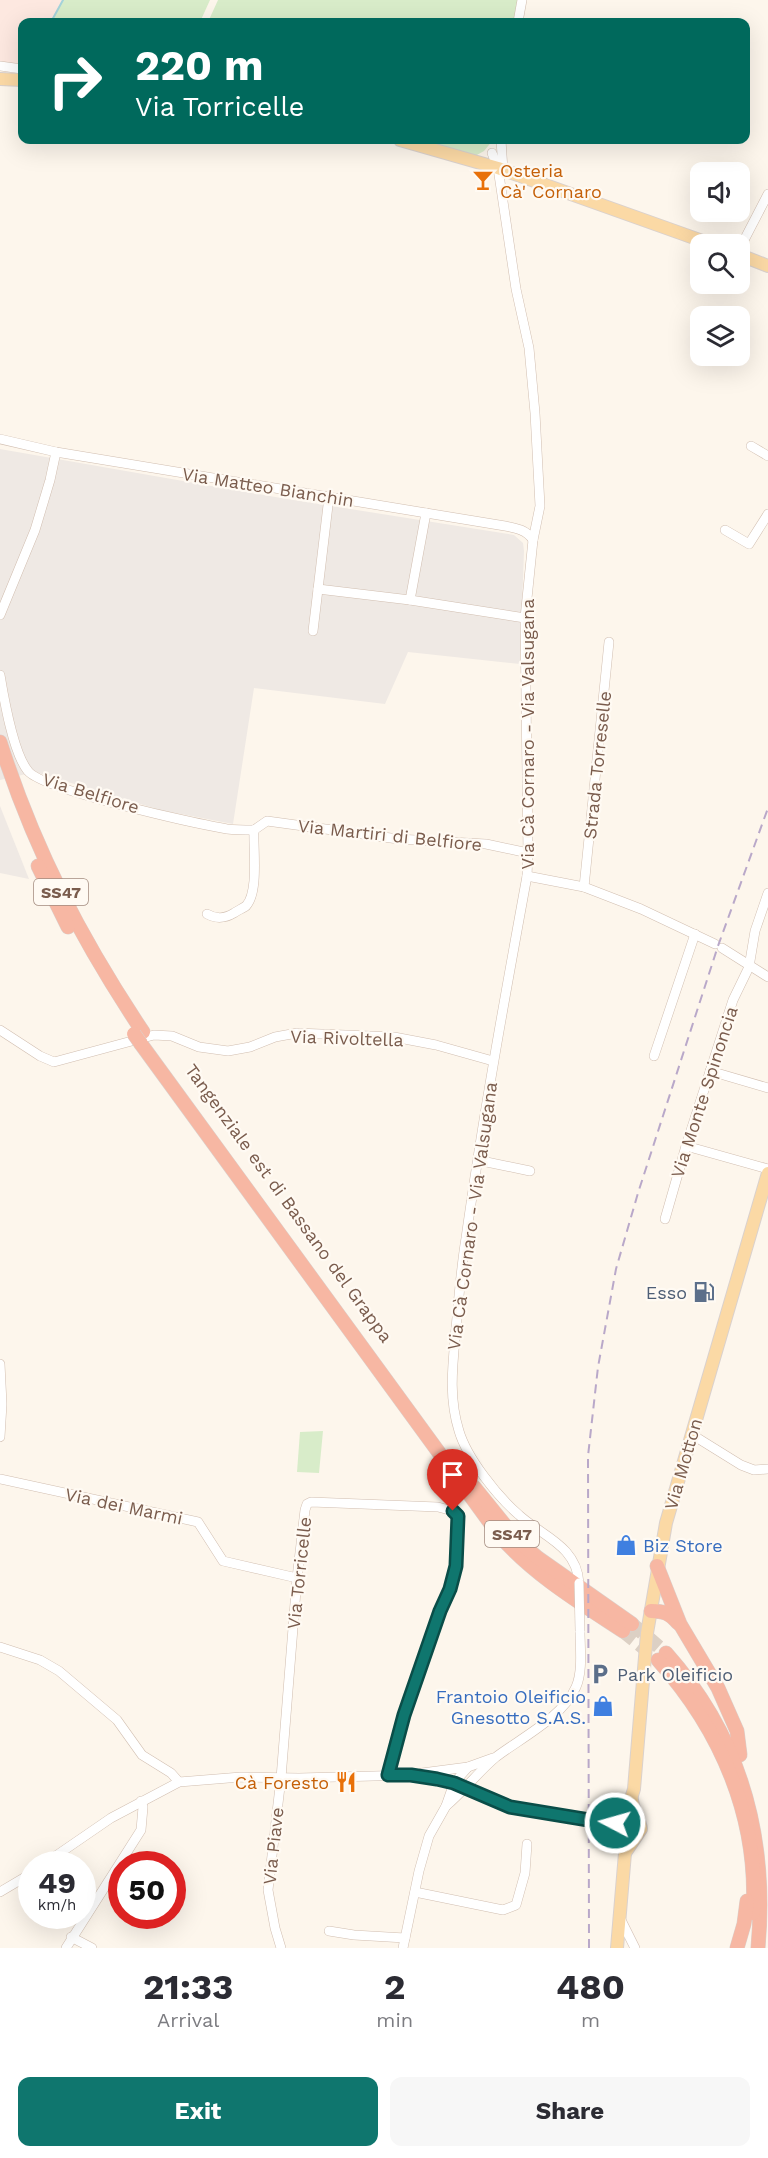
<!DOCTYPE html>
<html lang="en">
<head>
<meta charset="utf-8">
<style>
	body { margin:0; font-family:"Work Sans",sans-serif; background:#f7f7f7; color:#2b2b33; height:100vh; display:flex; flex-direction:column; font-size:22px; white-space:nowrap }
	* { box-sizing:border-box; margin:0 }
	p { font-size:20px; color:#7c7c81 }
	.icon { flex:none; width:33px; height:33px; fill:none; stroke:currentColor; stroke-width:2; stroke-linecap:round; stroke-linejoin:round }
	.map { position:relative; height:1948px; overflow:hidden }
	.panel { display:flex; flex-direction:column; background:#fff; flex:1 }
	.panel>* { flex:none }
	.hud { position:absolute; left:18px; top:18px; width:732px; height:126px; border-radius:12px; box-shadow:0 6px 24px #0002; background:#00695c; color:#fff; overflow:hidden }
	.controls { position:absolute; left:690px; top:162px; display:grid; gap:12px }
	.controls a { display:grid; place-items:center; width:60px; height:60px; border-radius:12px; background:#fff; box-shadow:0 6px 24px #0002; font-size:30px }
	.speed { position:absolute; left:18px; top:1851px; display:flex; gap:12px; font-size:30px; font-weight:700; text-align:center }
	.speed>* { display:grid; place-content:center; width:78px; height:78px; border-radius:50%; background:#fff; box-shadow:0 6px 24px #0002; line-height:1 }
	.speed small { font-size:15px; font-weight:400 }
	.speed .limit { border:9px solid #d22; background:#fff; color:#111 }
	.pin { position:absolute; display:grid; place-items:center; width:51px; height:51px; color:#fff; margin:-62px -26px; border-radius:50% 50% 50% 0; rotate:-45deg; box-shadow:0 0 6px #0007 }
	.pin .icon { rotate:45deg }
	.me { position:absolute; width:66px; margin:-33px; rotate:276deg; stroke-linejoin:round; filter:drop-shadow(0 0 4px #0008) }
	.turn { display:flex; align-items:center; gap:21px; height:126px; padding:0 18px; font-size:27px }
	.turn .icon { width:78px; height:78px; stroke-width:2.5 }
	.turn b { display:block; font-size:42px; line-height:51px }
	.eta { display:flex; justify-content:space-evenly; align-items:center; height:102px; text-align:center }
	.eta b { font-size:36px; font-weight:700; line-height:42px }
	.action { display:flex; gap:12px; margin-top:auto; padding:12px 18px }
	.action a { flex:1; height:69px; border-radius:12px; background:#0f766e; color:#fff; font-size:24px; font-weight:700; line-height:69px; text-align:center }
	.action a+a { background:#f7f7f7; color:#2b2b33 }
	.map>svg:first-child { display:block }
	.commercial { fill:#fde8e0 }
	.industrial { fill:#efe9e4 }
	.green { fill:#d8ecc9 }
	.lines { fill:none; stroke-linecap:round; stroke-linejoin:round }
	.stream { stroke:#a5d3da; stroke-width:2 }
	.highway-tunnel { stroke:#dcd0c4; stroke-width:14; stroke-dasharray:14 7; stroke-linecap:butt }
	.minor-casing { stroke:#d1beb0; stroke-width:10 }
	.major-casing { stroke:#dad1cd; stroke-width:14 }
	.highway-casing { stroke:#dad1cd; stroke-width:15 }
	.minor { stroke:#fff; stroke-width:9 }
	.major { stroke:#fbd9a5; stroke-width:12 }
	.highway { stroke:#f7b7a3; stroke-width:14 }
	.rail { stroke:#b9a8c9; stroke-width:2; stroke-dasharray:9 6; stroke-linecap:butt }
	.minor-bridge-casing { stroke:#d1beb0; stroke-width:10; stroke-linecap:butt }
	.highway-bridge-casing { stroke:#dad1cd; stroke-width:15; stroke-linecap:butt }
	.minor-bridge { stroke:#fff; stroke-width:9 }
	.highway-bridge { stroke:#f7b7a3; stroke-width:14 }
	.route-casing { stroke:#0a4d48; stroke-width:15 }
	.route { stroke:#0f766e; stroke-width:10 }
	.labels { text-anchor:middle; dominant-baseline:central; stroke-width:4.5; stroke-linejoin:round; paint-order:stroke }
	.shield { fill:#fffaf3; stroke:#a28b7f; stroke-width:1.5 }
	.shield-label { font-size:16px; font-weight:bold; fill:#7a5c4d }
	.food-label { font-size:18px; fill:#c56008; stroke:#fffaf3; text-anchor:start }
	.street-label { font-size:18px; fill:#7a5c4d; stroke:#fffaf3 }
	.service-label { font-size:18px; fill:#4e5e75; stroke:#fffaf3; text-anchor:end }
	.shop-label { font-size:18px; fill:#366cbe; stroke:#fffaf3; text-anchor:start }
</style>
</head>
<body>
<div class="map">
<svg width="768" height="1948" viewBox="0 0 768 1948">
	<rect width="100%" height="100%" fill="#fdf6ec"/>
	<path class="commercial" d="M0 0H63L50 22H22V66L0 62Z"/>
	<g class="industrial">
		<path d="M0 449 281 498 514 535 523 543 524 551 520 664 408 652 385 704 254 688 233 824 160 810 35 772 0 780Z"/>
		<path d="M0 806 29 879 0 873Z"/>
	</g>
	<g class="green">
		<path d="M63 0H210L200 22H50Z"/>
		<path d="M218 0H519L515 22H208Z"/>
		<path d="M418 140H493L484 151 475 156Z"/>
		<path d="M323 1431 319 1473 297 1472 300 1432Z"/>
	</g>
	<g class="lines">
		<path class="stream" d="M51 22 63 0"/>
		<g class="highway-tunnel">
			<path d="M632 1624 666 1653"/>
			<path d="M623 1631 654 1656"/>
		</g>
		<defs>
			<g id="minor">
				<path d="M518 22 522 0"/>
				<path d="M0 66 22 69"/>
				<path d="M501 140 503 170"/>
				<path d="M492 153 498 168 516 289 529 348 535 413 540 506 533 540 525 618 528 853 527 876C505 996 483 1117 466 1238 461 1268 459 1297 456 1328 453 1363 448 1396 459 1431 467 1458 497 1496 519 1515 542 1536 577 1546 579 1583"/>
				<path d="M740 248 768 194"/>
				<path d="M0 439 56 452 505 526C516 528 527 530 533 540"/>
				<path d="M751 446 768 456"/>
				<path d="M725 530 749 544 768 514"/>
				<path d="M318 589 410 600 525 618"/>
				<path d="M410 600 426 513"/>
				<path d="M0 615 35 530 50 480 56 452"/>
				<path d="M313 631 329 497"/>
				<path d="M0 675C4 699 13 753 28 771 43 790 197 824 227 829 236 830 245 830 254 830"/>
				<path d="M254 830 267 821 398 839 486 844 528 853"/>
				<path d="M527 876 584 887 641 909 715 944"/>
				<path d="M584 887 609 642"/>
				<path d="M207 914C216 919 224 919 234 913 237 911 243 908 246 906 259 892 253 849 254 830"/>
				<path d="M722 948 768 977"/>
				<path d="M0 1030 40 1056 54 1062 154 1035 172 1036 199 1047 228 1051 250 1047 275 1037 297 1033 394 1037 436 1045 493 1061"/>
				<path d="M654 1056 695 934"/>
				<path d="M710 1071 768 1088"/>
				<path d="M686 1146 768 1169"/>
				<path d="M477 1160 530 1171"/>
				<path d="M665 1219 686 1146 733 1000 749 967 755 931 768 893"/>
				<path d="M0 1364 2 1404 0 1437"/>
				<path d="M691 1434 741 1465 754 1470 768 1469"/>
				<path d="M0 1479 198 1522 223 1561 297 1578"/>
				<path d="M0 1647 40 1660 59 1671 117 1720 142 1755 171 1773 179 1782"/>
				<path d="M422 1773 468 1767 493 1758"/>
				<path d="M446 1806C464 1791 478 1772 496 1757 521 1738 563 1717 576 1687 583 1671 580 1648 580 1631"/>
				<path d="M44 1864 111 1818 179 1782 241 1777 299 1778 411 1775 454 1783 510 1807 601 1822 617 1819"/>
				<path d="M0 1892 32 1873"/>
				<path d="M415 1892 503 1910 516 1905 525 1873 527 1844"/>
				<path d="M620 1918 635 1948"/>
				<path d="M329 1931 354 1935 405 1938"/>
				<path d="M71 1937 92 1948"/>
				<path d="M66 1948 141 1830 143 1807 141 1801"/>
				<path d="M281 1948 275 1928 268 1890 281 1778 297 1578 305 1510 307 1504 311 1502 438 1507 453 1511 458 1516 456 1566 450 1589 439 1611 404 1715 388 1775"/>
				<path d="M403 1948 419 1871 429 1836 446 1806 454 1783 468 1767"/>
			</g>
			<g id="major">
				<path d="M0 79 22 80"/>
				<path d="M400 140 498 168 711 244"/>
				<path d="M740 255 768 266"/>
				<path d="M625 1853 641 1829C640 1819 633 1811 632 1800"/>
				<path d="M617 1948 625 1853 624 1846 616 1833 615 1826 617 1819 628 1808 634 1789 647 1633 666 1523 768 1173"/>
			</g>
			<g id="highway">
				<path d="M0 742C34 849 81 939 143 1032"/>
				<path d="M38 866 68 927"/>
				<path d="M141 1044 499 1535C534 1575 579 1602 623 1631"/>
				<path d="M474 1487 517 1540 538 1558 632 1624"/>
				<path d="M657 1566 680 1624 718 1688 737 1731 740 1755"/>
				<path d="M651 1611C664 1611 669 1613 678 1623"/>
				<path d="M666 1653C740 1736 768 1836 758 1948"/>
				<path d="M658 1660C721 1730 759 1818 753 1913"/>
				<path d="M737 1948 744 1924 747 1901"/>
			</g>
		</defs>
		<use href="#minor" class="minor-casing"/>
		<use href="#major" class="major-casing"/>
		<use href="#highway" class="highway-casing"/>
		<use href="#minor" class="minor"/>
		<use href="#major" class="major"/>
		<use href="#highway" class="highway"/>
		<path class="rail" d="M589 1948 588 1456 598 1367 616 1269 638 1193 718 946 768 808"/>
		<defs>
			<path id="minor-bridge" d="M579 1583 580 1631"/>
			<path id="highway-bridge" d="M134 1034 141 1044"/>
		</defs>
		<use href="#minor-bridge" class="minor-bridge-casing"/>
		<use href="#highway-bridge" class="highway-bridge-casing"/>
		<use href="#minor-bridge" class="minor-bridge"/>
		<use href="#highway-bridge" class="highway-bridge"/>
	</g>
	<g class="lines">
		<defs>
			<path id="route" d="M453 1511 458 1516 456 1566 450 1589 440 1611 404 1715 388 1775H411L437 1779 454 1783 510 1807 601 1822 617 1819 615 1823"/>
		</defs>
		<use href="#route" class="route-casing"/>
		<use href="#route" class="route"/>
	</g>
	<defs>
		<symbol id="bar-bare" viewBox="-9 -9 18 18"><path d="M-6-5H6L.8 .8V4.5H3.5V6h-7V4.5H-.8V.8Z" fill="#e8710a" stroke="#fffaf3" stroke-width="2.5" paint-order="stroke"/></symbol>
		<symbol id="fuel-bare" viewBox="-9 -9 18 18"><path d="M-5.5-6h7V0h2V4h1.3V-2.5L3-4.5l.8-.8L6-3V5H2.5V1h-1V6h-7ZM-4.2-4.7v3.2H.2V-4.7Z" fill="#5c6f8a" stroke="#fffaf3" stroke-width="2.5" paint-order="stroke"/></symbol>
		<symbol id="shop-bare" viewBox="-9 -9 18 18"><path d="M-5-2.5h2.3a2.7 3.5 0 0 1 5.4 0H5L5.5 6h-11ZM-1.5-2.5h3a1.5 2.3 0 0 0-3 0Z" fill="#3f7fe0" stroke="#fffaf3" stroke-width="2.5" paint-order="stroke"/></symbol>
		<symbol id="parking-bare" viewBox="-9 -9 18 18"><path d="M-3.5-5.5H1a3.5 3.5 0 0 1 0 7H-1V5.5H-3.5ZM-1-3.4V-.6H.8a1.4 1.4 0 0 0 0-2.8Z" fill="#5c6f8a" stroke="#fffaf3" stroke-width="2.5" paint-order="stroke"/></symbol>
		<symbol id="restaurant-bare" viewBox="-9 -9 18 18"><path d="M-5-6h1v4h1v-4h1v4h1v-4h1v5L-1.5 .5V6h-2V.5L-5-1ZM5-6V6H3V1.5H1.5Q1.5-4 5-6Z" fill="#e8710a" stroke="#fffaf3" stroke-width="2.5" paint-order="stroke"/></symbol>
	</defs>
	<g fill-rule="evenodd">
		<use href="#bar-bare" x="468" y="165" width="30" height="30"/>
		<use href="#fuel-bare" x="689" y="1277" width="30" height="30"/>
		<use href="#shop-bare" x="611" y="1530" width="30" height="30"/>
		<use href="#parking-bare" x="585" y="1659" width="30" height="30"/>
		<use href="#shop-bare" x="588" y="1691" width="30" height="30"/>
		<use href="#restaurant-bare" x="331" y="1767" width="30" height="30"/>
	</g>
	<g class="labels">
		<g class="shield">
			<rect x="34" y="879" width="54" height="26" rx="4.5"/>
			<rect x="485" y="1521" width="54" height="26" rx="4.5"/>
		</g>
		<g class="shield-label">
			<text x="61" y="892">SS47</text>
			<text x="512" y="1534">SS47</text>
		</g>
		<g class="food-label">
			<text x="500" y="170">Osteria<tspan x="500" dy="21">Cà' Cornaro</tspan></text>
			<text x="329" y="1782" text-anchor="end">Cà Foresto</text>
		</g>
		<g class="street-label">
			<text transform="translate(268 487) rotate(9)">Via Matteo Bianchin</text>
			<text transform="translate(527 734) rotate(-90)">Via Cà Cornaro - Via Valsugana</text>
			<text transform="translate(597 765) rotate(-84)">Strada Torreselle</text>
			<text transform="translate(91 793) rotate(17)">Via Belfiore</text>
			<text transform="translate(390 835) rotate(6)">Via Martiri di Belfiore</text>
			<text transform="translate(347 1038) rotate(2)">Via Rivoltella</text>
			<text transform="translate(704 1092) rotate(-72)">Via Monte Spinoncia</text>
			<text transform="translate(289 1203) rotate(54)">Tangenziale est di Bassano del Grappa</text>
			<text transform="translate(472 1216) rotate(-82)">Via Cà Cornaro - Via Valsugana</text>
			<text transform="translate(683 1464) rotate(-74)">Via Motton</text>
			<text transform="translate(124 1506) rotate(12)">Via dei Marmi</text>
			<text transform="translate(299 1573) rotate(-84)">Via Torricelle</text>
			<text transform="translate(273 1846) rotate(-84)">Via Piave</text>
		</g>
		<g class="service-label">
			<text x="687" y="1292">Esso</text>
			<text x="617" y="1674" text-anchor="start">Park Oleificio</text>
		</g>
		<g class="shop-label">
			<text x="643" y="1545">Biz Store</text>
			<text x="586" y="1696" text-anchor="end">Frantoio Oleificio<tspan x="586" dy="21">Gnesotto S.A.S.</tspan></text>
		</g>
	</g>
</svg>
<div class="controls">
<a><svg class="icon" aria-label="sound" viewBox="0 0 24 24"><path d="M4 9h4l5-4v14l-5-4H4zM17 9q2 3 0 6"/></svg></a>
<a><svg class="icon" aria-label="search" viewBox="0 0 24 24"><circle cx="10" cy="10" r="6"/><path d="M15 15l6 6"/></svg></a>
<a><svg class="icon" aria-label="layers" viewBox="0 0 24 24"><path d="M12 4l9 5-9 5-9-5zM3 14l9 5 9-5"/></svg></a>
</div>
<div class="speed"><div>49<small>km/h</small></div><div class="limit">50</div></div>
<div class="pin" style="left:453px;top:1511px;background:#d93025"><svg class="icon" aria-label="arrive" viewBox="0 0 24 24"><path d="M6 21V4h12l-3 4 3 4H6"/></svg></div>
<svg class="me" style="left:615px;top:1823px" viewBox="-20 -20 40 40"><circle r="17" fill="#0f766e" stroke="#fff" stroke-width="3"/><path d="M0-11L8 9 0 5-8 9z" fill="#fff"/></svg>
<div class="hud">
<div class="turn"><svg class="icon" aria-label="right" viewBox="0 0 24 24"><path d="M7 20v-9h11M14 6l5 5-5 5"/></svg><div><b>220 m</b>Via Torricelle</div></div>
</div>
</div>
<section class="panel">
<div class="eta">
<div><b>21:33</b><p>Arrival</p></div>
<div><b>2</b><p>min</p></div>
<div><b>480</b><p>m</p></div>
</div>
<div class="action"><a>Exit</a><a>Share</a></div>
</section>
</body>
</html>
